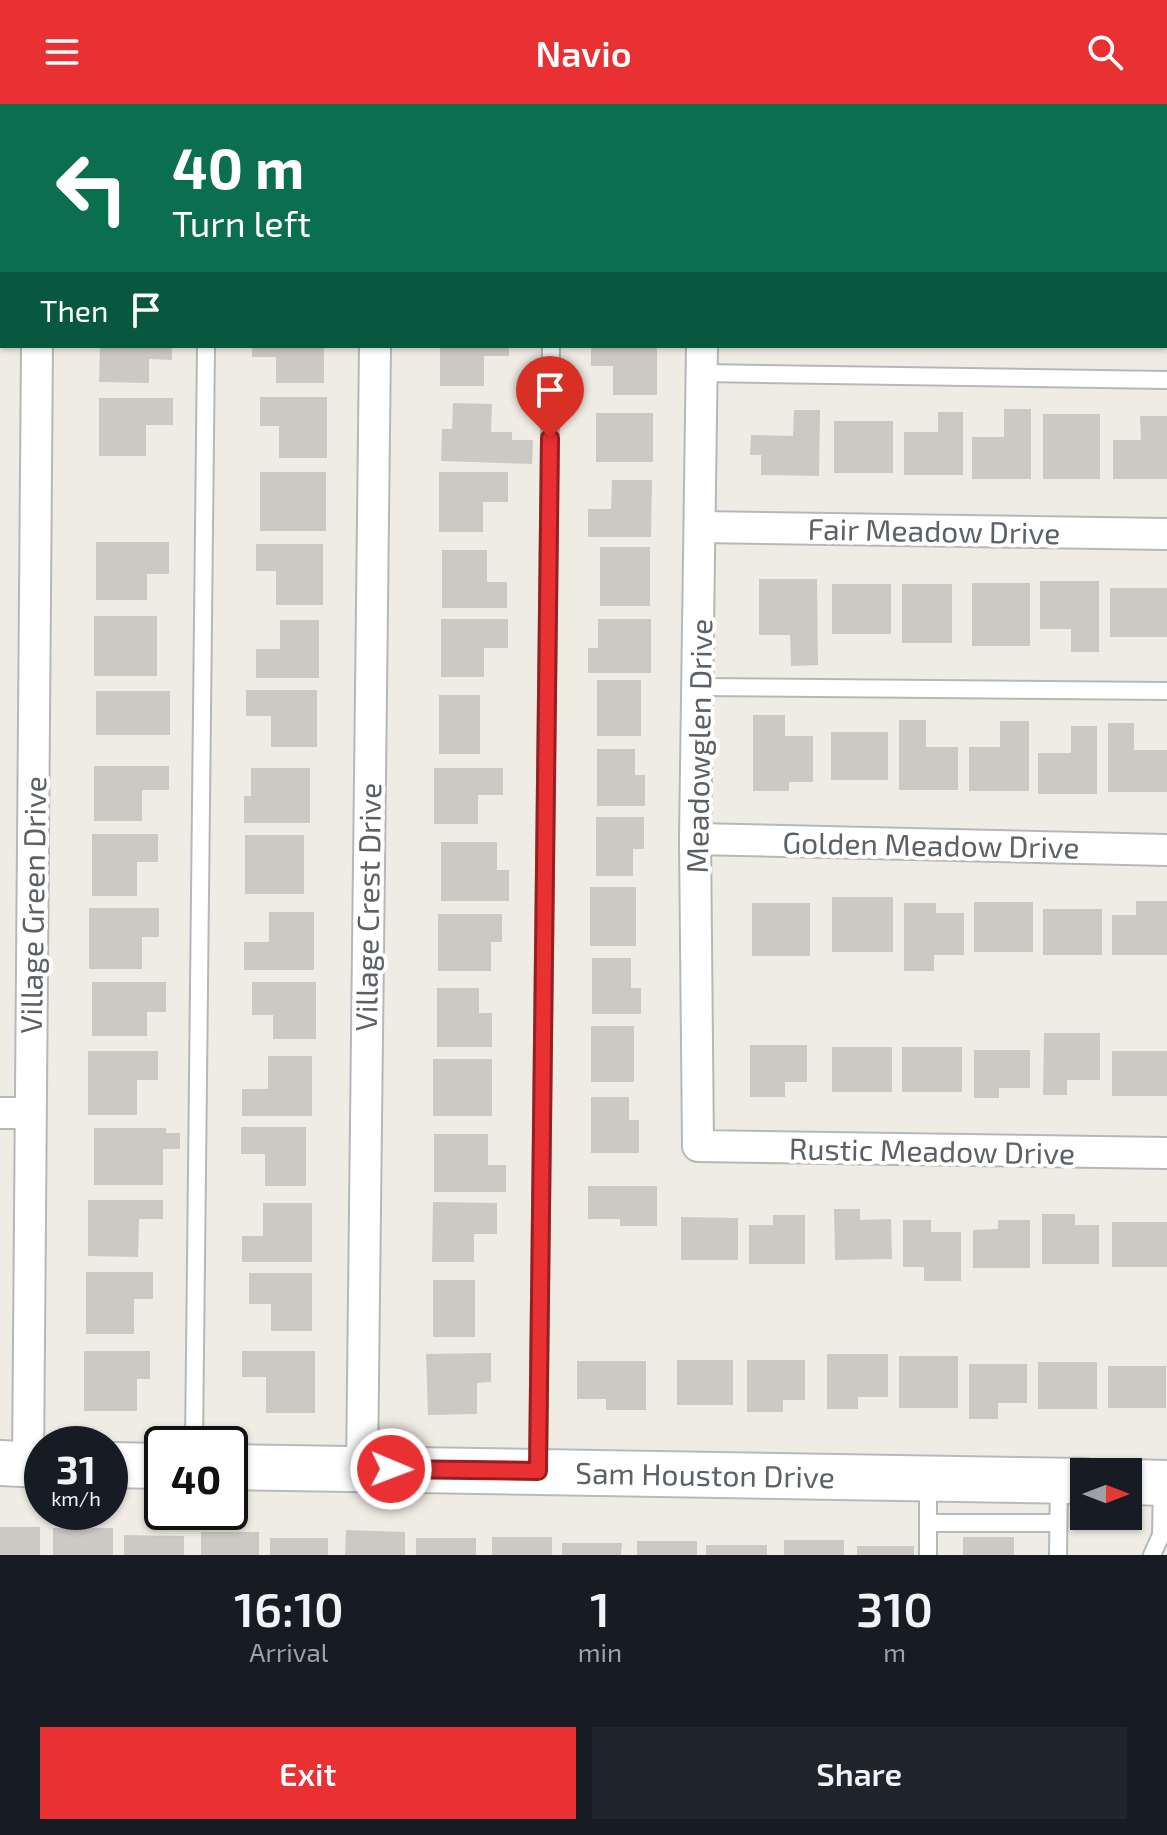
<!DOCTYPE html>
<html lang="en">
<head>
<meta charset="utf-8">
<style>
	body { margin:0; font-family:"Exo 2",sans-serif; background:#20242c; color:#f1f3f6; height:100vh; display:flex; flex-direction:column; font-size:30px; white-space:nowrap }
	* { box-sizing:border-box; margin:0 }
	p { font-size:26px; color:#9ea1a6 }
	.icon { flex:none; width:44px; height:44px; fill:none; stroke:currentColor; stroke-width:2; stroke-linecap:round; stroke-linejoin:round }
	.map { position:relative; height:1451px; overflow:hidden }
	.drawer { display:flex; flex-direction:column; background:#171b24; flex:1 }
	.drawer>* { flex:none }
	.guide { position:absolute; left:0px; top:0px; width:1168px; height:244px; box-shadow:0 2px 6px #0004; background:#0b6e4f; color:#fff; overflow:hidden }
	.needle { width:52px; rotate:90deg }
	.controls { position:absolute; left:1070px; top:1354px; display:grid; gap:16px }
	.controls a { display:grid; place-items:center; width:72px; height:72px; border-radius:0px; background:#171b24; box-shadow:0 2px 6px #0004; font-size:40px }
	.speed { position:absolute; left:24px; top:1322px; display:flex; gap:16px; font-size:40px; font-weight:700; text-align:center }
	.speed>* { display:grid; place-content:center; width:104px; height:104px; border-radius:50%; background:#171b24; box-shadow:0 2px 6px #0004; line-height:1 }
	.speed small { font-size:20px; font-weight:400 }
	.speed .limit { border:4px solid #111; border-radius:12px; background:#fff; color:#111 }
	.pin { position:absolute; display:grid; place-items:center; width:68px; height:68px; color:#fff; margin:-82px -34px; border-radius:50% 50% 50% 0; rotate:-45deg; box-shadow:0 0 8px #0007 }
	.pin .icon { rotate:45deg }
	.me { position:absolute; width:88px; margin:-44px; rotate:91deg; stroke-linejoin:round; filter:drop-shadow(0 0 6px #0008) }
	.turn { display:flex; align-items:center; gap:28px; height:168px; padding:0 40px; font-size:36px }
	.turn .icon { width:104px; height:104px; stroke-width:2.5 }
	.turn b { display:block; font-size:56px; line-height:68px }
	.then { display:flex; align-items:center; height:76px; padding:0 40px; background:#0003; gap:16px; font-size:30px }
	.eta { display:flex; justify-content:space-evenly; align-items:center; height:136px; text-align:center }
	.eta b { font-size:48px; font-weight:600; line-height:56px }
	.button { display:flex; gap:16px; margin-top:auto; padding:16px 40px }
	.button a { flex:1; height:92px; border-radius:0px; background:#e93033; color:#fff; font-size:32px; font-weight:600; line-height:92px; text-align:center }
	.button a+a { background:#20242c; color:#f1f3f6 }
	header { display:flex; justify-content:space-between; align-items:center; height:104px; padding:0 40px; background:#e93033; color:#fff; font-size:36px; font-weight:600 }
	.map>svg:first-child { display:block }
	.building { fill:#ccc9c4 }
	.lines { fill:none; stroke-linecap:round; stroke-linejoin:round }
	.lane-casing { stroke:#b5b8bb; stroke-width:20 }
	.street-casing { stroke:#b5b8bb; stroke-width:34 }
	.secondary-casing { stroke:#b6babe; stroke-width:48 }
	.lane { stroke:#fff; stroke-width:16 }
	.street { stroke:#fff; stroke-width:30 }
	.secondary { stroke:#fff; stroke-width:44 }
	.route-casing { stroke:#971f21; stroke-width:20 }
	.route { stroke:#e93033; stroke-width:14 }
	.labels { text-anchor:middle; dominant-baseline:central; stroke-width:8; stroke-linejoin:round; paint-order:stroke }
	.street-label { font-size:30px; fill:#5c6165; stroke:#fff }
</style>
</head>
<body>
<header><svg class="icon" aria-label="menu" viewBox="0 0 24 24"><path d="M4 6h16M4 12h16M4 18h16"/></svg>Navio<svg class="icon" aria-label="search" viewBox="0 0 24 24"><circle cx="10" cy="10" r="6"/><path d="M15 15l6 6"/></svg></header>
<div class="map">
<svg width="1167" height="1451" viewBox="0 0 1167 1451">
	<rect width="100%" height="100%" fill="#efece4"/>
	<g class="building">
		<path d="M100 242H172V256L149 255V279L99 278Z"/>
		<path d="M252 242H324V279H276V253H252Z"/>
		<path d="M440 242H509V252H484V282H440Z"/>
		<path d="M591 242H657V291H613V262H591Z"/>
		<path d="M260 293H327V354H279V322H260Z"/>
		<path d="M99 294H173V321H146V352H99Z"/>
		<path d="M453 299 492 300 491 328H512V336H533L532 360 441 357 442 325H452Z"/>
		<path d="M1004 305H1031V375H972V333H1004Z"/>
		<path d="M794 306H820L819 372 761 371V351H750L751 331 793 332Z"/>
		<path d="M938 308H963V371H904V328H938Z"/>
		<rect x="596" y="309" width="57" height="49"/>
		<rect x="1043" y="310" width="57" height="65"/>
		<path d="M1140 312H1167V375H1113V336H1141Z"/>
		<rect x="834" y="317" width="59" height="52"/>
		<rect x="260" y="368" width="66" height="59"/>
		<path d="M439 368H508V398H483V428H439Z"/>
		<path d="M612 376H652L651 433H588V405H611Z"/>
		<path d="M96 438H169V470H147V496H96Z"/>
		<path d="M256 440H323V501H276V467H256Z"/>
		<rect x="600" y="443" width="50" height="59"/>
		<path d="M442 446H487V478H507V504H442Z"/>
		<path d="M759 475H817L818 561 791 562 790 531H759Z"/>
		<path d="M1040 477H1099V548H1071V525H1040Z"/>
		<rect x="972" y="479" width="58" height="63"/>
		<rect x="832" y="480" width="59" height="50"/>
		<rect x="902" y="480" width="50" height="59"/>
		<rect x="1110" y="484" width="57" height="49"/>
		<rect x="94" y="512" width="63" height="60"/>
		<path d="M441 515H508V544H484V573H441Z"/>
		<path d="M598 515H651V569H588V544H598Z"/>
		<path d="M280 516H319V574H256V545H280Z"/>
		<rect x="597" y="576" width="44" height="56"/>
		<path d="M246 586H317V643H271V612H246Z"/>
		<rect x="96" y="587" width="74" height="44"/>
		<rect x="439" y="591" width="41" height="59"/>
		<path d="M753 611H785V632H813V678H789V687H753Z"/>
		<path d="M899 616H926V643H958V686H899Z"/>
		<path d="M1000 617H1029V687H969V643H1000Z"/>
		<path d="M1108 619H1134V646H1167V688H1108Z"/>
		<path d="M1071 622H1097V690H1038V649H1071Z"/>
		<rect x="831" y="628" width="57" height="48"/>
		<path d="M597 645H635V671H645V702H597Z"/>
		<path d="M94 662H169V686H142V717H94Z"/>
		<path d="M251 664H310V719H244V692H251Z"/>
		<path d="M434 664H503V691H478V720H434Z"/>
		<path d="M596 713H644V745H633V772H596Z"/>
		<path d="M92 730H158V758H137V792H92Z"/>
		<rect x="245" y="731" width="59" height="59"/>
		<path d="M441 738H497V766H509V797H441Z"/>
		<rect x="590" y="783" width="46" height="59"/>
		<rect x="832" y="793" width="61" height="55"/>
		<path d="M1136 797H1167V851H1112V811H1136Z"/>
		<rect x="974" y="798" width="59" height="50"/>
		<rect x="752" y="799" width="58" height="53"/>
		<path d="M904 799H936V809H964V851H934V867H904Z"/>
		<path d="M89 804H159V833H142V865H89Z"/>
		<rect x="1043" y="805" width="59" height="46"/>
		<path d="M269 808H314V866H244V838H269Z"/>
		<path d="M438 810H502V838H491V867H438Z"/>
		<path d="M592 854H631V884H641V910H592Z"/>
		<path d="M92 878H166V908H147V932H92Z"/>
		<path d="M252 878H316V935H273V911H252Z"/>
		<path d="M437 884H479V909H492V943H437Z"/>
		<rect x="591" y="922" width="43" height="56"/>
		<path d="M1044 929H1100V976H1067V991H1043Z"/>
		<path d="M750 941H807V978H785V993H750Z"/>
		<rect x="832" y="943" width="60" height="45"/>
		<rect x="902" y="943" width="60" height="45"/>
		<path d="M974 946H1030V984H999V994H974Z"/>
		<path d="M88 947H158V976H137V1011H88Z"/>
		<rect x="1112" y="947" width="55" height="45"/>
		<path d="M268 952H312V1012H242V985H268Z"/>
		<rect x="433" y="955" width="59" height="57"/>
		<path d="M591 993H629V1016H639V1049H591Z"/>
		<path d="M241 1023H306V1082H265V1050H241Z"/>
		<path d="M94 1024H166V1029H180V1045H163V1081H94Z"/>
		<path d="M434 1030H488V1061H506V1088H434Z"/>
		<path d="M588 1082H657V1122H620V1115H588Z"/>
		<path d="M88 1096H163V1115H139L138 1153 88 1152Z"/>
		<path d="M433 1098 497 1099V1130H474V1158H432Z"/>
		<path d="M263 1099H312V1158H242V1132H263Z"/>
		<path d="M834 1105H860V1116L891 1115 892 1155 835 1156Z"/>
		<path d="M1042 1110H1075V1121H1099V1160H1042Z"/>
		<path d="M773 1111H805V1160H749V1121H773Z"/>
		<path d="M681 1113 738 1114V1156H681Z"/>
		<path d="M903 1116H931V1128H961V1177H924V1163H903Z"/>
		<path d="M998 1116H1030V1164H973V1126L998 1125Z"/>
		<rect x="1112" y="1118" width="55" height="45"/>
		<path d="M86 1168H153V1195H134V1230H86Z"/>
		<path d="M249 1169H312V1227H271V1200H249Z"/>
		<rect x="433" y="1176" width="42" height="57"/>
		<path d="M84 1247H150V1275H137V1307H84Z"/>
		<path d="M242 1247H315V1309H266V1273H242Z"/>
		<path d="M491 1249V1278L477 1279V1310L428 1311 426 1250Z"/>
		<path d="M827 1250H888V1293H858V1305H827Z"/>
		<rect x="899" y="1252" width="59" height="52"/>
		<rect x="677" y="1256" width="56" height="45"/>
		<path d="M747 1256H805V1296H783V1308H747Z"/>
		<path d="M577 1257H646V1306H606V1295H577Z"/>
		<rect x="1038" y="1258" width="59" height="47"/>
		<path d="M969 1260H1027V1299H998V1315H969Z"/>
		<rect x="1108" y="1262" width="58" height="42"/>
		<rect x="0" y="1423" width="40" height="28"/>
		<rect x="53" y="1424" width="60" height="27"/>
		<path d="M346 1426 405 1428V1451H345Z"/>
		<rect x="201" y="1428" width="58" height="23"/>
		<path d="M124 1431 184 1432V1451H124Z"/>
		<rect x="492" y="1433" width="60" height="18"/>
		<rect x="963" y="1433" width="51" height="18"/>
		<rect x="270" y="1434" width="58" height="17"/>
		<rect x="416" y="1434" width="60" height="17"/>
		<rect x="784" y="1436" width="60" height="15"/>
		<rect x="637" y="1437" width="60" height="14"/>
		<path d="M562 1439H622L621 1451H562Z"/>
		<rect x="706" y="1441" width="61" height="10"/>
		<rect x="857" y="1442" width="57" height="9"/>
	</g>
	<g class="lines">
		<defs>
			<g id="lane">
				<path d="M209 2V0"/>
				<path d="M553 2V0"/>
				<path d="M703 269 1167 276"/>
				<path d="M700 583 1167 587"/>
				<path d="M194 1340 206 242"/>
				<path d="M538 1367 551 242"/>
				<path d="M928 1419H1058"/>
				<path d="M928 1451V1376"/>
				<path d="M1058 1451 1059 1378"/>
				<path d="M1152 1451 1161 1431 1162 1380"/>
			</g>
			<g id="street">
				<path d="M39 2V0"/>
				<path d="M379 2V0"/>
				<path d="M1166 118H1167"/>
				<path d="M702 242 695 735 698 1042 1167 1049"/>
				<path d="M702 423 1167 430"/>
				<path d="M695 735 1167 746"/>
				<path d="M0 1009H30"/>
				<path d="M28 1360 37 242"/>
				<path d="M362 1364 375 242"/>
			</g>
			<g id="secondary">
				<path d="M0 1359 42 1361"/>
				<path d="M110 1361 162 1362"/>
				<path d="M230 1363 1084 1377"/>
				<path d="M1128 1378 1167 1379"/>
			</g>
		</defs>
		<use href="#lane" class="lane-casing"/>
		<use href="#street" class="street-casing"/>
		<use href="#secondary" class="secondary-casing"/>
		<use href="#lane" class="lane"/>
		<use href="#street" class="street"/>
		<use href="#secondary" class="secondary"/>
	</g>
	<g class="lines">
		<defs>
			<path id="route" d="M391 1365 538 1367 550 334"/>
		</defs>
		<use href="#route" class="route-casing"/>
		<use href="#route" class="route"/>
	</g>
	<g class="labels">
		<g class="street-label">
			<text transform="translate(934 426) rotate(1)">Fair Meadow Drive</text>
			<text transform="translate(698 642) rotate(-89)">Meadowglen Drive</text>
			<text transform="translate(931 740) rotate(1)">Golden Meadow Drive</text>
			<text transform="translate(32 801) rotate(-89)">Village Green Drive</text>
			<text transform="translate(367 803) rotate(-89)">Village Crest Drive</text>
			<text transform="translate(932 1046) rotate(1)">Rustic Meadow Drive</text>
			<text transform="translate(705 1370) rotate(1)">Sam Houston Drive</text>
		</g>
	</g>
</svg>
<div class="controls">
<a><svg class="needle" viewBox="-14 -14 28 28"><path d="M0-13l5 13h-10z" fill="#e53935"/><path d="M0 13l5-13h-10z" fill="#9ea1a6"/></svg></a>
</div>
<div class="speed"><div>31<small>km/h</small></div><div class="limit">40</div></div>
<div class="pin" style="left:550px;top:334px;background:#d93025"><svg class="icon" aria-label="arrive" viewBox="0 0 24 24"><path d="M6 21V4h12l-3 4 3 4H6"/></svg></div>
<svg class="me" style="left:391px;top:1365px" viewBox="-20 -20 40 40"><circle r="17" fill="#e93033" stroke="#fff" stroke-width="3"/><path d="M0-11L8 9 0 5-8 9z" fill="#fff"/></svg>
<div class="guide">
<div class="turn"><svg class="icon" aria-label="left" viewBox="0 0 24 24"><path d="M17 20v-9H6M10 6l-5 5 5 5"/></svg><div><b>40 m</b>Turn left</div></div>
<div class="then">Then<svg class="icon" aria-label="arrive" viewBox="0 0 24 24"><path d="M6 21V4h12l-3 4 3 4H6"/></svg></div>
</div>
</div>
<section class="drawer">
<div class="eta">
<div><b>16:10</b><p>Arrival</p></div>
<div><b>1</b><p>min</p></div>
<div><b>310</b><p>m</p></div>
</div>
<div class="button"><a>Exit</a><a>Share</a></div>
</section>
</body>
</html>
